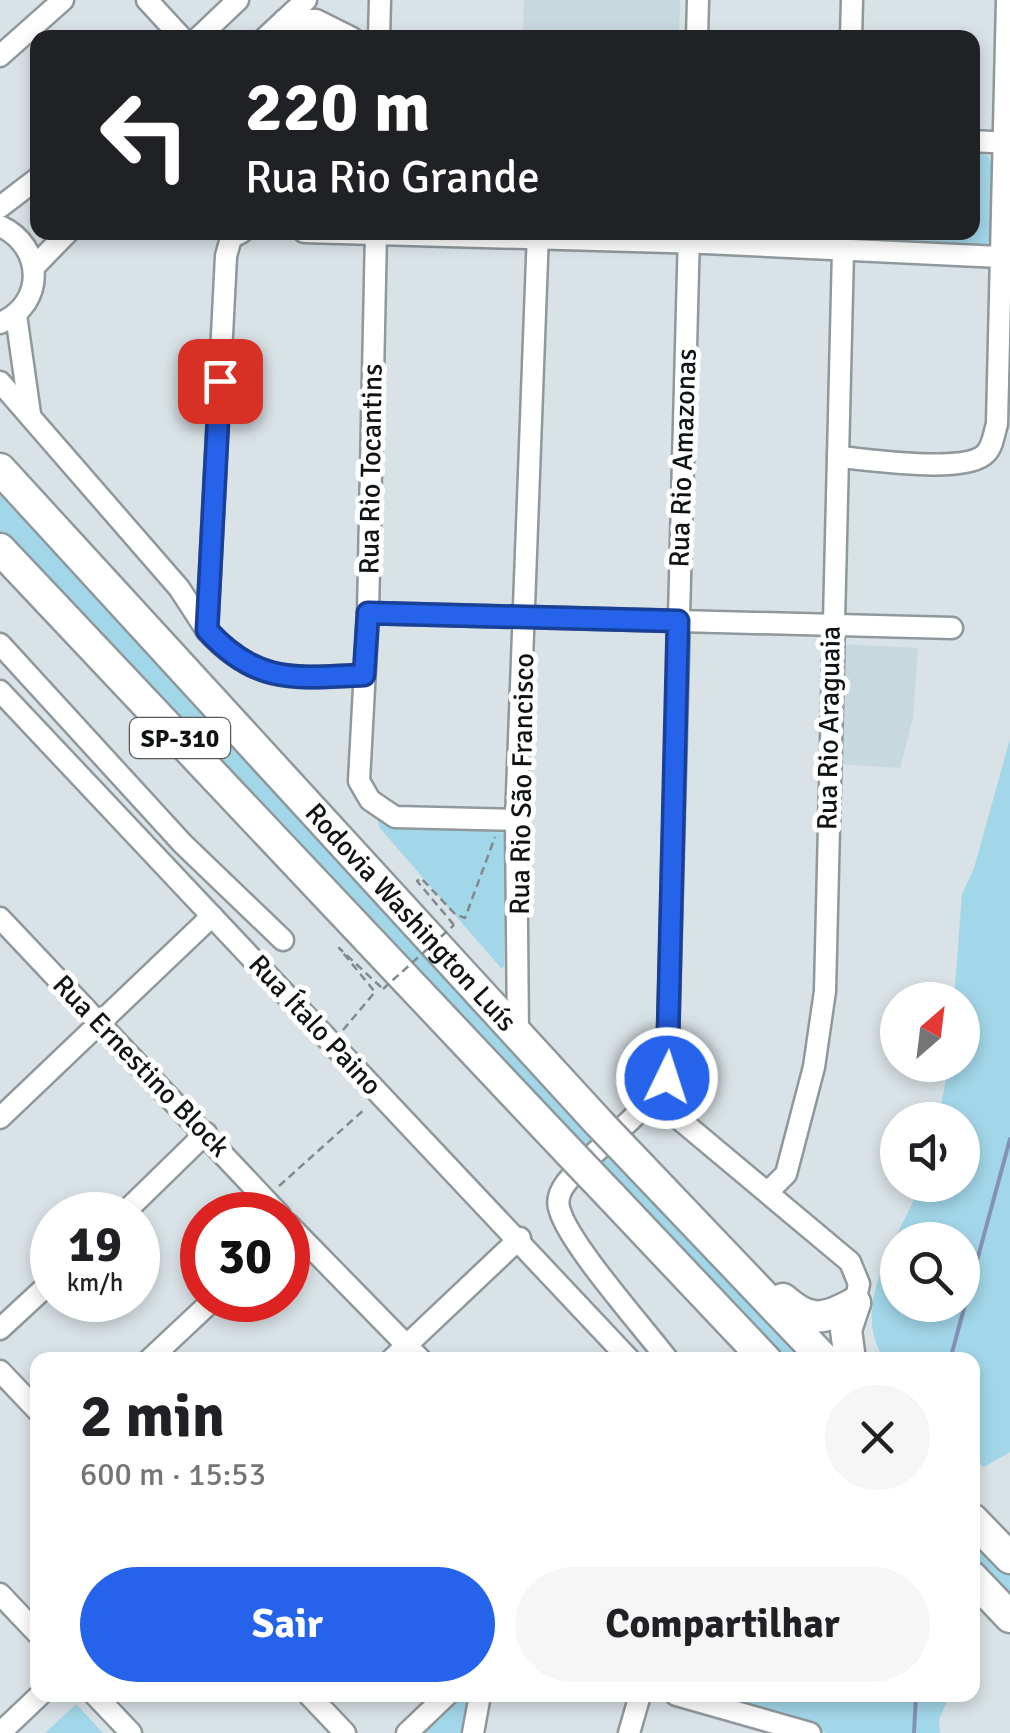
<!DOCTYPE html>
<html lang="pt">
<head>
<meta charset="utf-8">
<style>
	body { margin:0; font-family:Signika,sans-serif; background:#f6f6f6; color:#202124; height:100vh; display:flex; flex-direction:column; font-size:38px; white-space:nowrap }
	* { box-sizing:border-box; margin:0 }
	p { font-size:32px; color:#757577 }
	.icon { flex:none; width:55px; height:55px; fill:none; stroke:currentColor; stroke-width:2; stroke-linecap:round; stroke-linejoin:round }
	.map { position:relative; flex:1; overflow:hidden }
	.details { position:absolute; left:30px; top:1352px; width:950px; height:350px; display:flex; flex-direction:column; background:#fff; border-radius:20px; box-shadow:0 5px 15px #0003 }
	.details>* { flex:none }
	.hud { position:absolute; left:30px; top:30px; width:950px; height:210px; border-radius:20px; box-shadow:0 5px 15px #0003; background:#202124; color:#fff; overflow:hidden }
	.needle { width:65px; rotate:28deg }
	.fabs { position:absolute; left:880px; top:982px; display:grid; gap:20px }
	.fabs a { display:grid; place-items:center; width:100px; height:100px; border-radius:50%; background:#fff; box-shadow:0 5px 15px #0003; font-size:50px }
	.speed { position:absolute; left:30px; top:1192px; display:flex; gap:20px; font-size:50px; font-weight:700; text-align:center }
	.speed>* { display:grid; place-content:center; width:130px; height:130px; border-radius:50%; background:#fff; box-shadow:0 5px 15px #0003; line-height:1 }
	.speed small { font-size:25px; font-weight:400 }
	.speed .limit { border:15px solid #d22; background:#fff; color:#111 }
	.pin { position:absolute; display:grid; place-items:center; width:85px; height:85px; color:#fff; margin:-42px; border-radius:20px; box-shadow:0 5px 15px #0006 }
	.me { position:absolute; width:110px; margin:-55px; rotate:4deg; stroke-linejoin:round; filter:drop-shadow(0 0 8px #0008) }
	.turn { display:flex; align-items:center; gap:35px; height:210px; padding:0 50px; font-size:45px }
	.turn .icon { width:130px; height:130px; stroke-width:2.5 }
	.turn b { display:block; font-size:70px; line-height:85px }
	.round { display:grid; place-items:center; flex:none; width:105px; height:105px; border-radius:52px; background:#f6f6f6 }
	.headline { display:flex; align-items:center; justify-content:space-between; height:170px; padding:0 50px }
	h1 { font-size:60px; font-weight:700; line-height:75px }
	.primary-button { display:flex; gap:20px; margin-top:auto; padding:20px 50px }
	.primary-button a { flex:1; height:115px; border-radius:60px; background:#2563eb; color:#fff; font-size:40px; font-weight:700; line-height:115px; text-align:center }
	.primary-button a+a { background:#f6f6f6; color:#202124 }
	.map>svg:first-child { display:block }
	.built { fill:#c7d8de }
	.green { fill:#a2d7e9; fill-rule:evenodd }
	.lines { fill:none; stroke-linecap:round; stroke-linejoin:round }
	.stream { stroke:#8491b6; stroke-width:4 }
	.minor-casing { stroke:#8f989b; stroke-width:25 }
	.highway-casing { stroke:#8f989b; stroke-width:35 }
	.path { stroke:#82898b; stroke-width:2.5; stroke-dasharray:8 5; stroke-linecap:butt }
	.minor { stroke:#fff; stroke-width:20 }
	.highway { stroke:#fff; stroke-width:30 }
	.highway-bridge-casing { stroke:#8f989b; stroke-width:35; stroke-linecap:butt }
	.path-bridge { stroke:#82898b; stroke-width:2.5; stroke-dasharray:8 5; stroke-linecap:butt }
	.highway-bridge { stroke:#fff; stroke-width:30 }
	.route-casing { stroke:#184099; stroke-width:25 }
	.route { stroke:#2563eb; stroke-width:18 }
	.labels { text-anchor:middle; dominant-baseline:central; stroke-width:10; stroke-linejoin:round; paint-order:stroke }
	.shield { fill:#fff; stroke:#585a5a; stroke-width:2.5 }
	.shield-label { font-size:25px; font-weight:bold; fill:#101314 }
	.street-label { font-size:28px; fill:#101314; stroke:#fff }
</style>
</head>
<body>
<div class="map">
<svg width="1010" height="1733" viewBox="0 0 1010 1733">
	<rect width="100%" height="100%" fill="#d9e2e6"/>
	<g class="built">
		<path d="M524 0H680L679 37H523Z"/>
		<path d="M840 644 918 648 913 717 900 768 833 764Z"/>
	</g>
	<g class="green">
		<path d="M973 151 988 156C999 173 1000 230 986 246L855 241V233L972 232Z"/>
		<path d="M0 495 600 1136 581 1153 0 541Z"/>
		<path d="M1010 739V1452L984 1467 973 1460 972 1360H885C847 1305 901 1236 920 1185H962V1120H938L949 1065H962V1000H954L962 894 974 868ZM962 1240V1305H898V1240Z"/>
		<path d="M378 818 506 833 504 967 501 968 379 827Z"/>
		<path d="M612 1152 810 1360H779L594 1167Z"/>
		<path d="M973 1532 1010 1571V1605L973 1565Z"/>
		<path d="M461 1695H470L468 1733H421Z"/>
		<path d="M705 1695H950L939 1719 940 1733H827Z"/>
		<path d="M76 1704 103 1733H45Z"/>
	</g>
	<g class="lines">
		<g class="stream">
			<path d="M950 1360 1010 1139"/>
			<path d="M914 1733 916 1695"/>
		</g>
		<defs>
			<g id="minor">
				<path d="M147 0 182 38"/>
				<path d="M284 20H316L352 38"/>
				<path d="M198 38 238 0"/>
				<path d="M265 38 306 0"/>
				<path d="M379 38 380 0"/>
				<path d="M697 38 698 0"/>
				<path d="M851 38 852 0"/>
				<path d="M0 56 63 0"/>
				<path d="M972 141 1010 143"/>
				<path d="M0 207 38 178"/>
				<path d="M0 226C44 246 46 304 0 323"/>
				<path d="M242 232 231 238 226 256 207 631C257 685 295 678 363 675"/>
				<path d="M304 232 704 243 1000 257"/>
				<path d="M376 232 368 613 359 781 370 800 395 817 516 820"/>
				<path d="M34 267 68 232"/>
				<path d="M16 315 30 414"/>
				<path d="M0 382 179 588 207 631"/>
				<path d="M838 457C867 459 967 475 986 453 993 446 994 433 997 424L1007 0"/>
				<path d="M368 613 952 628"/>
				<path d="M0 644 183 844 283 940"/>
				<path d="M0 691 630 1360"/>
				<path d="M0 918 280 1215"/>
				<path d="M518 1035 516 820 538 232"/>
				<path d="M654 1098 850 1262 859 1284 855 1303"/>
				<path d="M0 1118 212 916"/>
				<path d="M768 1192 786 1174 814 1067 825 991 843 251"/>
				<path d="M122 1215 206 1133"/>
				<path d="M288 1224 421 1360"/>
				<path d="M0 1329 52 1281"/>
				<path d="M149 1360 213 1300"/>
				<path d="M391 1360 520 1238"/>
				<path d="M668 1360C643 1327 570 1245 560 1211 556 1201 560 1191 566 1183 597 1145 640 1119 667 1078L689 232"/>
				<path d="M0 1371 38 1411"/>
				<path d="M0 1594 38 1634"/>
				<path d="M95 1695 131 1733"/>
				<path d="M309 1695 345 1733"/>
				<path d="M676 1695 810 1733"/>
				<path d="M0 1733 40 1695"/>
				<path d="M407 1733 447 1695"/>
				<path d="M473 1733 480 1695"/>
				<path d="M629 1733 640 1695"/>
			</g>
			<g id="highway">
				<path id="s1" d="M0 469 599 1123"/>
				<path d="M0 549 570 1153"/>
				<path d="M641 1167 825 1360"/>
				<path d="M611 1196 766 1360"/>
				<path d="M783 1299C810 1323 824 1320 855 1303"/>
				<path d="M850 1360 846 1330 855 1303"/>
				<path d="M972 1519 1010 1558"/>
				<path d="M972 1577 1010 1617"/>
			</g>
		</defs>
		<use href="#minor" class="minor-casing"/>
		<use href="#highway" class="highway-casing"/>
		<g class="path">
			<path d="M454 925 417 881 421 878 455 914 465 918 495 837"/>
			<path d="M343 1030 375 992 339 948 383 989"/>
			<path d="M279 1186 366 1108"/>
		</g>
		<use href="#minor" class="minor"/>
		<use href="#highway" class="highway"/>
		<defs>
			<g id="highway-bridge">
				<path d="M599 1123 641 1167"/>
				<path d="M570 1153 611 1196"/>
			</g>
		</defs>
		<use href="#highway-bridge" class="highway-bridge-casing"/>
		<path class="path-bridge" d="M383 989 454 925"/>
		<use href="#highway-bridge" class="highway-bridge"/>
	</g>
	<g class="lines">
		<defs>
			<path id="route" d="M220 381 207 630C257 685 295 678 364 675L368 613 678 621 667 1078"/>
		</defs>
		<use href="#route" class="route-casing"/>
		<use href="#route" class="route"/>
	</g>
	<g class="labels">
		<rect class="shield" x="130" y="718" width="100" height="40" rx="8"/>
		<g class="shield-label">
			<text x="180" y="738">SP-310</text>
		</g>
		<g class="street-label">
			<text transform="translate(683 458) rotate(-88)">Rua Rio Amazonas</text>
			<text transform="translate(371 469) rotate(-89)">Rua Rio Tocantins</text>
			<text transform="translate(829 728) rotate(-89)">Rua Rio Araguaia</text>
			<text transform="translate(522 784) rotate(-89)">Rua Rio São Francisco</text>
			<text stroke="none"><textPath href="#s1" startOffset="608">Rodovia Washington Luís</textPath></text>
			<text transform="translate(315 1025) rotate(47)">Rua Ítalo Paino</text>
			<text transform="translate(141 1066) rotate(46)">Rua Ernestino Block</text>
		</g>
	</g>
</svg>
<div class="fabs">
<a><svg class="needle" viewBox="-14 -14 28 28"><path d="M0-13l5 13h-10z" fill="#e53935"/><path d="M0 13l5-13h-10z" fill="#757577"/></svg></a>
<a><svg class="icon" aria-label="sound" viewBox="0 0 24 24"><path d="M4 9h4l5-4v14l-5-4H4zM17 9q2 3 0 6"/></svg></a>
<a><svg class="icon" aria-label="search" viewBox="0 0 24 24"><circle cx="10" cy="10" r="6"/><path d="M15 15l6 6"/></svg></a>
</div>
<div class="speed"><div>19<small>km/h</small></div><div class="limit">30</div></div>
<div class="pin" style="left:220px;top:381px;background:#d93025"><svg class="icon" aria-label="arrive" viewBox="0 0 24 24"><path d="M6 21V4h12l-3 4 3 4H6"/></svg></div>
<svg class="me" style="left:667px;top:1078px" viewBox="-20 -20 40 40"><circle r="17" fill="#2563eb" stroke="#fff" stroke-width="3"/><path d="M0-11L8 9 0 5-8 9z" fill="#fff"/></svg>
<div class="hud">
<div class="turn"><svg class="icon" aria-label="left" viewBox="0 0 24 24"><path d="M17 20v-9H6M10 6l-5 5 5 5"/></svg><div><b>220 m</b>Rua Rio Grande</div></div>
</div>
<section class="details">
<div class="headline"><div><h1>2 min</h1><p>600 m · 15:53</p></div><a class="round"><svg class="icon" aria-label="close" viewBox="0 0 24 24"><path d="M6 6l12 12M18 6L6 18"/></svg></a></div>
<div class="primary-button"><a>Sair</a><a>Compartilhar</a></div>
</section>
</div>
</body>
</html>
